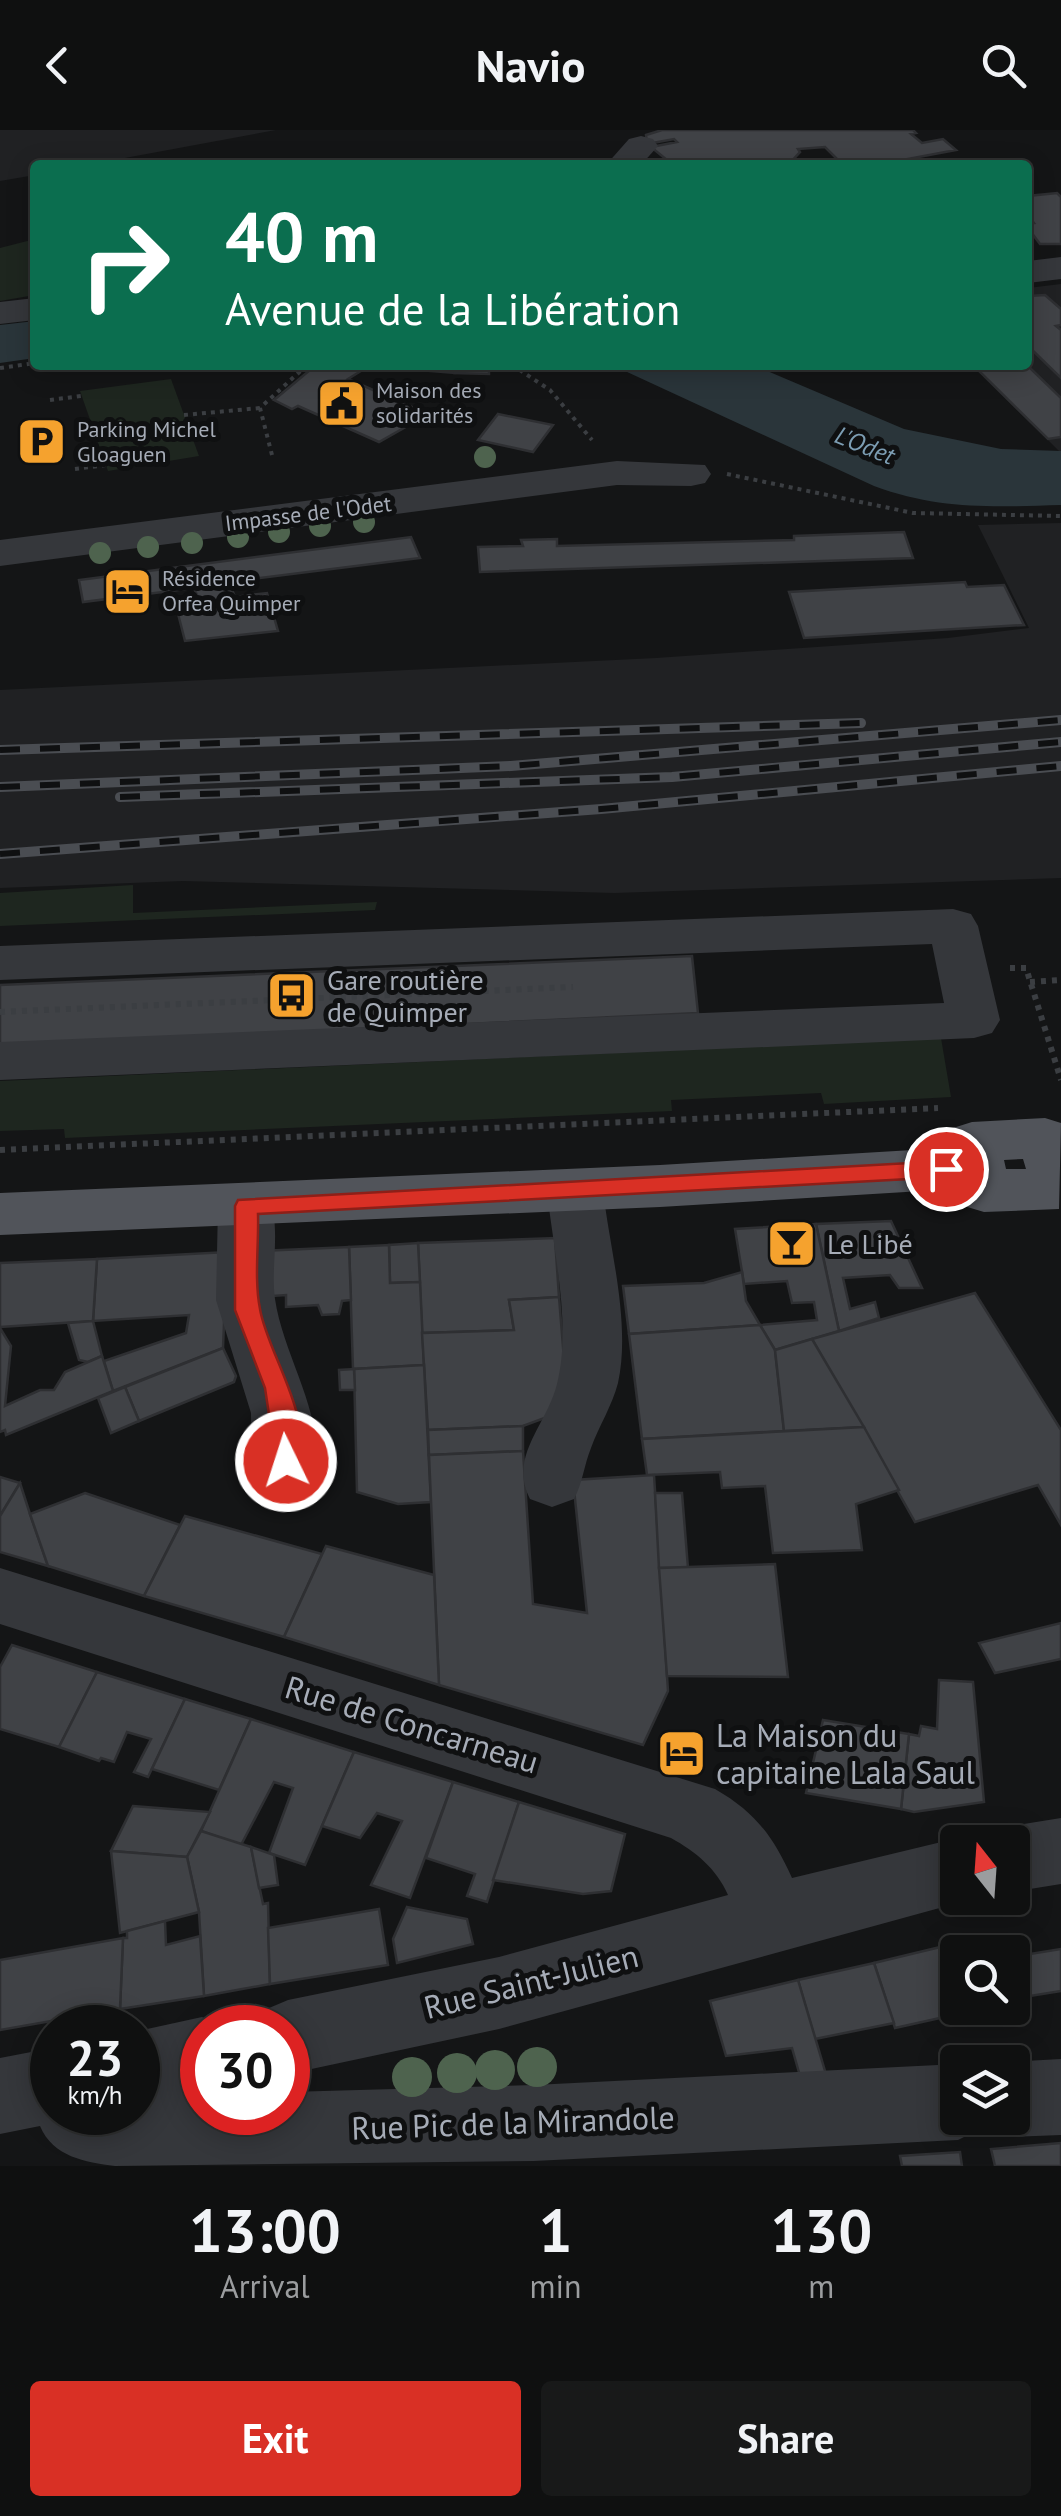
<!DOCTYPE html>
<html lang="en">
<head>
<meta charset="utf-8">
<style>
	body { margin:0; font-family:"PT Sans",sans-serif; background:#181919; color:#f1f3f6; height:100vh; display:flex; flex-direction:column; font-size:38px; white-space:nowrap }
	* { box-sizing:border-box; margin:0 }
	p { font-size:32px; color:#9b9d9f }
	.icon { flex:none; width:55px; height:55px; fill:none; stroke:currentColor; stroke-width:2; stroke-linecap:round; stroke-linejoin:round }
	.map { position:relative; height:2036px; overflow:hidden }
	.drawer { display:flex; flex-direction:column; background:#0f1010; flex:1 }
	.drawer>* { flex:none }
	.guide { position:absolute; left:30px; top:30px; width:1002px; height:210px; border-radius:10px; box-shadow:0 5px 25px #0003,0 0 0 2px #2f3030; background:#0b6e4f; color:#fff; overflow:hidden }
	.needle { width:65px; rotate:343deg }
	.buttons { position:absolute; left:940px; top:1695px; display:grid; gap:20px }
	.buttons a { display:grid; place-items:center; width:90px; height:90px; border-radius:10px; background:#0f1010; box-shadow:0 5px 25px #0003,0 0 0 2px #2f3030; font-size:50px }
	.speed { position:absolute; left:30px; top:1875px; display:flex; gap:20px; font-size:50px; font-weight:700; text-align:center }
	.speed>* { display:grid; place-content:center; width:130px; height:130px; border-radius:50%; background:#0f1010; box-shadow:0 5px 25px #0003,0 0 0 2px #2f3030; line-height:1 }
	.speed small { font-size:25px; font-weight:400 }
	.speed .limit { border:15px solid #d22; background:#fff; color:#111 }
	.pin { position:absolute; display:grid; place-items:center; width:85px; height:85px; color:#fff; margin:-42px; border:5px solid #fff; border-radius:50%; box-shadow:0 2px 10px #0007 }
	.me { position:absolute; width:110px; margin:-55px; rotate:356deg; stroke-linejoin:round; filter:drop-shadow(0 0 8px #0008) }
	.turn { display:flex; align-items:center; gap:35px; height:210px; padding:0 30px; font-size:45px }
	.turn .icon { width:130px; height:130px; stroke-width:2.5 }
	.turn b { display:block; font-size:70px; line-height:85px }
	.eta { display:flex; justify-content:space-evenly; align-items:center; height:170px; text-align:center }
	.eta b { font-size:60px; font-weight:700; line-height:70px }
	.button { display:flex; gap:20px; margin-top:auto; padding:20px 30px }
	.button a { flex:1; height:115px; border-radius:10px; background:#d93025; color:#fff; font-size:40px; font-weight:700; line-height:115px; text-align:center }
	.button a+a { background:#181919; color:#f1f3f6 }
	header { display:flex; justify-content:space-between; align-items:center; height:130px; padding:0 30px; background:#0f1010; font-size:45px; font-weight:700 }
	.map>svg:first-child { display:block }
	.built { fill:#202123 }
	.green { fill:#1e261f }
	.water { fill:#2a353a }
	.building { fill:#404246; stroke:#2e2f32; stroke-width:2.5 }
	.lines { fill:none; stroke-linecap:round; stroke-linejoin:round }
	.path-far1 { stroke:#3b3e42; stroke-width:4; stroke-dasharray:4 5; stroke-linecap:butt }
	.path { stroke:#3b3e42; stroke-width:6; stroke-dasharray:5 6; stroke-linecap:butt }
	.minor { fill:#35373b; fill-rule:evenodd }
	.major { fill:#51545a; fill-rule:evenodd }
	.rail-casing { stroke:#4a4d52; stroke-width:10 }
	.rail { stroke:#0f1011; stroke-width:6; stroke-dasharray:20; stroke-linecap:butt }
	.tree { fill:#4e634e }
	.route { fill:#d93025; stroke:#8d1f18; stroke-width:2.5 }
	.labels { text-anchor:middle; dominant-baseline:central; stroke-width:10; stroke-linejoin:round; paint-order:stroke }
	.far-poi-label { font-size:22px; fill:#a6acb7; stroke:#0f1011; text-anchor:start }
	.far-street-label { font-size:22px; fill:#a6acb7; stroke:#0f1011 }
	.far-water-label { font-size:25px; font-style:italic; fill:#7c9db3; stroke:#0f1011 }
	.poi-label { font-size:28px; fill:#a6acb7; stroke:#0f1011; text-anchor:start }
	.near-street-label { font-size:32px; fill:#a6acb7; stroke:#0f1011 }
	.near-poi-label { font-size:32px; fill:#a6acb7; stroke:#0f1011; text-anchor:start }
</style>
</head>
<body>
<header><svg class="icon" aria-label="back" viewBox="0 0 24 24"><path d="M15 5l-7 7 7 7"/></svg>Navio<svg class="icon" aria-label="search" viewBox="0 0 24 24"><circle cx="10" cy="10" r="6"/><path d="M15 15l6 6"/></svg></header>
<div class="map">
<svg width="1061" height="2036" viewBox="0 0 1061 2036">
	<rect width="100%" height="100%" fill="#141516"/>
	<g class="built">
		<path d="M0 0H276L87 35H35V45L0 51Z"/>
		<path d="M1061 154V321H1059L973 235H1028V158Z"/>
		<path d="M1061 393V748L614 763 183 751 0 758V560L656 528 948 508 1029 498 978 395Z"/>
	</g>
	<g class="green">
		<path d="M35 109V165L0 171V118Z"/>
		<path d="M171 249 199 326 108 341 80 261Z"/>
		<path d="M133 755V783L377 772 375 780 0 796V763Z"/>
		<path d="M941 908 951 967 824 974 821 963 671 970 672 981 65 1008 64 999 0 1001V951Z"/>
	</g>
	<g class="water">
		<path d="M35 191V228L0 233V195Z"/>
		<path d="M612 235H753L904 299 1001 319 1061 321V375C993 377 939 380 874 356Z"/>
	</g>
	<g class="building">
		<path d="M662 0H913L916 3 911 4 922 13 943 9 956 20 876 35 839 31 825 17 798 19 800 22 788 35H673L651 17 677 12 674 9 647 14 646 5Z"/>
		<path d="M1057 63 1061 67V114H1040L1028 98V94L1034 93 1028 85V66Z"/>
		<path d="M1045 165 1061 179V195L1056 196 1061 200V248L1028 216V166Z"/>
		<path d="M316 235H459L455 243 369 236 348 249 421 281 403 292 409 295 379 312 298 276 292 279 274 270Z"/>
		<path d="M459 235H489V244L455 243Z"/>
		<path d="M973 235H1027L1061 268V307L1048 309Z"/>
		<path d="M498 284 553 295 533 322 478 310Z"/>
		<path d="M904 402 913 428 480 442 478 417 523 416 521 410 557 409V416L794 410V406Z"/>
		<path d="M411 407 420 428 229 452 235 467 267 463 278 501 185 511 176 476 199 470 194 458 83 472 79 450Z"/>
		<path d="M965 452 967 457 1004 455 1024 495 804 508 789 462Z"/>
		<path d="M692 826 698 883 0 916V855Z"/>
		<path d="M891 1091 922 1158H899L890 1145 843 1148 850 1179 875 1172 879 1188 839 1201 816 1094Z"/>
		<path d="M816 1094 839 1201 775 1220 760 1195 817 1190 814 1172 792 1173 787 1151 744 1154 735 1099Z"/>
		<path d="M555 1108 559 1167 509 1170 514 1200 422 1203 418 1113Z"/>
		<path d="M418 1113 420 1152 390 1153 389 1115Z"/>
		<path d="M389 1115 390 1153 420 1152 424 1235 353 1239 349 1117Z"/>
		<path d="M349 1117 351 1170 342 1171 339 1184 322 1185 318 1175 286 1177V1165L258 1167 260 1121Z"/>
		<path d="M227 1122 223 1218 113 1261 104 1231 186 1203 189 1185 93 1191 97 1129Z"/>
		<path d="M97 1129 93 1191 0 1197V1133Z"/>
		<path d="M742 1142 746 1171 760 1195 629 1204 623 1156 704 1153Z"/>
		<path d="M975 1163 1061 1300V1395L1038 1355 915 1392 812 1209Z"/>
		<path d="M559 1167 566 1254 550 1286 523 1296 428 1300 422 1203 514 1200 509 1170Z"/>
		<path d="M93 1191 102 1226 88 1232 79 1230 68 1193Z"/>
		<path d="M760 1195 775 1220 784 1301 642 1309 629 1204Z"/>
		<path d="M0 1198 11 1216 5 1276 40 1260H54L65 1242 102 1226 113 1261 6 1305 5 1300 0 1302Z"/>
		<path d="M812 1209 864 1297 784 1301 775 1220Z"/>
		<path d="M223 1218 236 1246 234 1252 139 1291 125 1257Z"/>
		<path d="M424 1235 431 1372 398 1374 357 1362 354 1239Z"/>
		<path d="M354 1239 355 1260H340L339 1240Z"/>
		<path d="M125 1257 139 1291 111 1303 98 1268Z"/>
		<path d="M523 1296V1321L429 1325 428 1300Z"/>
		<path d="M864 1297 899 1360 856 1374 862 1420 773 1423 765 1356 722 1358 720 1342 647 1345 642 1309Z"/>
		<path d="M523 1321 533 1474 587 1483 573 1350 654 1345 668 1561 643 1615 439 1555 429 1325Z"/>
		<path d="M0 1347 20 1353 0 1386Z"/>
		<path d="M20 1353 30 1384 48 1436 0 1422V1386Z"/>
		<path d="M85 1363 180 1395 144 1466 48 1436 30 1384Z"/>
		<path d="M655 1363H682L688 1438H659Z"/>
		<path d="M185 1386 322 1424 284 1507 144 1466Z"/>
		<path d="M326 1416 434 1445 439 1555 284 1507Z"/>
		<path d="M775 1434 788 1547 667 1546 659 1438Z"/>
		<path d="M1061 1493V1529L995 1543 979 1513Z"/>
		<path d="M12 1515 97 1542 59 1617 0 1599V1537Z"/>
		<path d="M97 1542 185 1569 148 1647 134 1642 151 1609 127 1602 114 1632 101 1628 99 1631 59 1617Z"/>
		<path d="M939 1550 973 1552 984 1672 914 1682 901 1679 909 1604 919 1606 921 1596 937 1599Z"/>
		<path d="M185 1569 251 1589 219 1660 152 1639Z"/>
		<path d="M251 1589 354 1622 305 1735 269 1723 293 1658 274 1652 241 1715 201 1701Z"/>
		<path d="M823 1590 909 1604 901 1679 806 1663Z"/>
		<path d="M354 1622 453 1652 410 1768 371 1755 402 1691 377 1683 360 1708 322 1696Z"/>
		<path d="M453 1652 519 1672 487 1772 467 1766 475 1744 426 1728Z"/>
		<path d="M519 1672 625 1704 611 1761 583 1764 493 1750Z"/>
		<path d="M133 1676 210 1682 187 1727 111 1721Z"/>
		<path d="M201 1701 251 1717 263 1774 268 1773 270 1854 204 1866 199 1782 187 1727Z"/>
		<path d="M251 1717 274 1725 278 1755 259 1758Z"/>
		<path d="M111 1721 187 1727 199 1782 120 1803Z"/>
		<path d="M407 1777 467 1789 473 1814 397 1833 393 1809Z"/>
		<path d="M379 1779 388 1835 270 1854 268 1798Z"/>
		<path d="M165 1791 166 1815 200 1806 204 1866 120 1879 123 1808H127V1801Z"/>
		<path d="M123 1808 120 1879 0 1900V1830Z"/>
		<path d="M961 1812 965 1822H958V1878H985L895 1898 874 1833Z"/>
		<path d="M1061 1819V1861L1012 1869V1827Z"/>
		<path d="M874 1833 894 1893 815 1909 798 1850Z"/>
		<path d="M798 1850 828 1951 802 1953 792 1918 726 1926 710 1871Z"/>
		<path d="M1061 2013V2036H995L991 2019Z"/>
		<path d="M960 2022 962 2036H902L900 2026Z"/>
	</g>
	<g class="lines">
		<g class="path-far1">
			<path d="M512 235 550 260 592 310"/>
			<path d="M0 238 35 233"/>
			<path d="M50 270 81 266"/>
			<path d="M184 285 260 278"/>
			<path d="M272 325 260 278 307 235"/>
			<path d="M75 339 106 335"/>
			<path d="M727 344 913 383 1061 386"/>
		</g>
		<g class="path">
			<path d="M1010 838H1026L1061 950"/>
			<path d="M1030 852 1061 850"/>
			<path d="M0 882 573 857"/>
			<path d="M0 1020 938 978"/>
		</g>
		<g class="minor">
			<path d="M641 6 653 9 658 16 641 35H606L629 9Z"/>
			<path d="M1061 127V149L1028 153V131Z"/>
			<path d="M35 168V190L0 194V172Z"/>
			<path d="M617 331 705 335 711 344 705 353 691 356 617 355 0 436V410Z"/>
			<path d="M953 779 971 784 978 796 1000 890 992 903 974 908 0 950V912L944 873 932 814 0 850V816Z"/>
			<path d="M575 1039 595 1045 603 1060C610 1121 631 1193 618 1253 612 1276 599 1296 591 1318 584 1335 583 1352 574 1369L552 1377 530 1369C508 1326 547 1295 557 1254 572 1194 553 1121 547 1060L555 1045Z"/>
			<path d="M246 1055 266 1061C283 1092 270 1134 275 1169 285 1237 340 1303 305 1372L283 1380 261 1372 252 1354 251 1283 216 1170 218 1076 226 1061Z"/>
			<path d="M0 1438 715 1659C755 1682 773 1706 792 1748L958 1708 970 1712H958V1768H976L499 1899 288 1944V1898H255L262 1881 288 1870 499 1827 728 1765C716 1738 696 1722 671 1708L0 1494Z"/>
			<path d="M1061 1688V1754L1012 1762V1712H984L987 1706 1012 1696Z"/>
			<path d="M202 1887 228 1898H202V1982H288V1962L534 1955 958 1934V1988H1012V1932H1009L1061 1929V2005L1012 2007 986 1996 958 2010 534 2031 115 2036C85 2032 53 2027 40 1996L0 2004V1928L52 1918V1982H138V1901Z"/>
		</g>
		<path class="major" d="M1045 988 1061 993 1059 1079 984 1082 964 1076 955 1059 660 1077 0 1105V1063L660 1035 946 1018 945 1012 953 998 972 992ZM1023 1029 1026 1039H1006L1004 1030Z"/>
		<defs>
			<g id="rail">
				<path d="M0 620 861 593"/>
				<path d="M0 657 511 636 1061 590"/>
				<path d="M120 667 672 647 1061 612"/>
				<path d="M0 724 601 679 1061 636"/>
			</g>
		</defs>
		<use href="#rail" class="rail-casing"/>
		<use href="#rail" class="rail"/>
	</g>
	<g class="tree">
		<circle cx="485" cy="327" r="11"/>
		<circle cx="364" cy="392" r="11"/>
		<circle cx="320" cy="396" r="11"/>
		<circle cx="279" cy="402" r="11"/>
		<circle cx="238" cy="407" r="11"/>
		<circle cx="192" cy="413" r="11"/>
		<circle cx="148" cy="417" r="11"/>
		<circle cx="100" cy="423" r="11"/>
		<circle cx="537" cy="1937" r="20"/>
		<circle cx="495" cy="1940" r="20"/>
		<circle cx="457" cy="1943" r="20"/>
		<circle cx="412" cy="1947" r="20"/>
	</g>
	<path class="route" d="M946 1031 957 1039 946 1047 258 1084C259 1114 254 1149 260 1179 267 1223 318 1293 295 1338L286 1342 277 1338 265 1258 235 1180V1076L238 1070Z"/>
	<defs>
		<symbol id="civic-square" viewBox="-11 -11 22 22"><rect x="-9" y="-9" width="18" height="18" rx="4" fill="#f5a22e" stroke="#0f1011"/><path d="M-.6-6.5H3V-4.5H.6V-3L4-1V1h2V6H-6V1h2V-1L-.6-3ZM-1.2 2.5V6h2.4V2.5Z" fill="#111"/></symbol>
		<symbol id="parking-square" viewBox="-11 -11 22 22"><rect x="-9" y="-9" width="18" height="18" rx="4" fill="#f5a22e" stroke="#0f1011"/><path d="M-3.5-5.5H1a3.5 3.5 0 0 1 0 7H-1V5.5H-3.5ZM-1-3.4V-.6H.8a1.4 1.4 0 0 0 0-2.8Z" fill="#111"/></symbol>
		<symbol id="hotel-square" viewBox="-11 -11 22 22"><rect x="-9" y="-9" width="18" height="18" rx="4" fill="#f5a22e" stroke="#0f1011"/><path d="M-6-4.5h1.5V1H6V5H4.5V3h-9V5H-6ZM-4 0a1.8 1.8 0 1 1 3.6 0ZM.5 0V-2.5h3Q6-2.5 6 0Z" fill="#111"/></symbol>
		<symbol id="bus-square" viewBox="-11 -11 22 22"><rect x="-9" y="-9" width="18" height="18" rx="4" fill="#f5a22e" stroke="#0f1011"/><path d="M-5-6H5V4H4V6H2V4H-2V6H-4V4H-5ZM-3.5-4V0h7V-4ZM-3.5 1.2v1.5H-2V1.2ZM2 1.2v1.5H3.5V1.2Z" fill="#111"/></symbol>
		<symbol id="bar-square" viewBox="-11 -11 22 22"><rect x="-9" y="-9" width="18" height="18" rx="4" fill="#f5a22e" stroke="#0f1011"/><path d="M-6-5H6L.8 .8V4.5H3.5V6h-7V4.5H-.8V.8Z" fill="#111"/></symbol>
	</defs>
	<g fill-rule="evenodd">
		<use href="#civic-square" x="314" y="246" width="55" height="55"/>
		<use href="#parking-square" x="14" y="284" width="55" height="55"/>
		<use href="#hotel-square" x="100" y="434" width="55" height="55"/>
		<use href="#bus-square" x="264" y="838" width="55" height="55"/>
		<use href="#bar-square" x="764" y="1086" width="55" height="55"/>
		<use href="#hotel-square" x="654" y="1596" width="55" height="55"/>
	</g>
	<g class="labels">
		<g class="far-poi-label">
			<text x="376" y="260">Maison des<tspan x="376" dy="25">solidarités</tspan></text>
			<text x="77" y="299">Parking Michel<tspan x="77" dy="25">Gloaguen</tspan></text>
			<text x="162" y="448">Résidence<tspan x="162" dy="25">Orfea Quimper</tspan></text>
		</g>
		<g class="far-street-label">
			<text transform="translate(308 383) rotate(-7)">Impasse de l'Odet</text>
		</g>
		<g class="far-water-label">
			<text transform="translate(865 315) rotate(22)">L'Odet</text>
		</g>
		<g class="poi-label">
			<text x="327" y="849">Gare routière<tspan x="327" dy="32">de Quimper</tspan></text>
			<text x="827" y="1113">Le Libé</text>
		</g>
		<g class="near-street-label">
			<text transform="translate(412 1594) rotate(17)">Rue de Concarneau</text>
			<text transform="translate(531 1851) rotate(-14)">Rue Saint-Julien</text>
			<text transform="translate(513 1992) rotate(-2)">Rue Pic de la Mirandole</text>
		</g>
		<g class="near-poi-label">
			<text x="716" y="1605">La Maison du<tspan x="716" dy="37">capitaine Lala Saul</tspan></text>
		</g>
	</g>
</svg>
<div class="buttons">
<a><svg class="needle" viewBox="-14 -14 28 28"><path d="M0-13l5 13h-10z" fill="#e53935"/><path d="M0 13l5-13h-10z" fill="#9b9d9f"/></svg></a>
<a><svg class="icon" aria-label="search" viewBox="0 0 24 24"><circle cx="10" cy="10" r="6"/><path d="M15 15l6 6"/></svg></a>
<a><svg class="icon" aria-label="layers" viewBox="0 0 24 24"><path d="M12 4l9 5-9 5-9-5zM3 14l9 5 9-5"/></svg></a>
</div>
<div class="speed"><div>23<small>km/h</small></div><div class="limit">30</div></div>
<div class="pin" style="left:946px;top:1039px;background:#d93025"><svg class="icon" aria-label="arrive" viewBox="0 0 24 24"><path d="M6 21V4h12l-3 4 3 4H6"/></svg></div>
<svg class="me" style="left:286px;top:1331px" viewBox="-20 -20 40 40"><circle r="17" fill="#d93025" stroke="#fff" stroke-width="3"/><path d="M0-11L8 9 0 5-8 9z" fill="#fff"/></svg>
<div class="guide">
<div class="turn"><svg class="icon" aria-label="right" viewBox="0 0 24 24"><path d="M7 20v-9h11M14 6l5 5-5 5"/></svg><div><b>40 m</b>Avenue de la Libération</div></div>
</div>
</div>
<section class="drawer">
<div class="eta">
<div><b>13:00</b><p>Arrival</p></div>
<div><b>1</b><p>min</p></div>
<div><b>130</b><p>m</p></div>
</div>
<div class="button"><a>Exit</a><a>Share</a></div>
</section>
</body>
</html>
